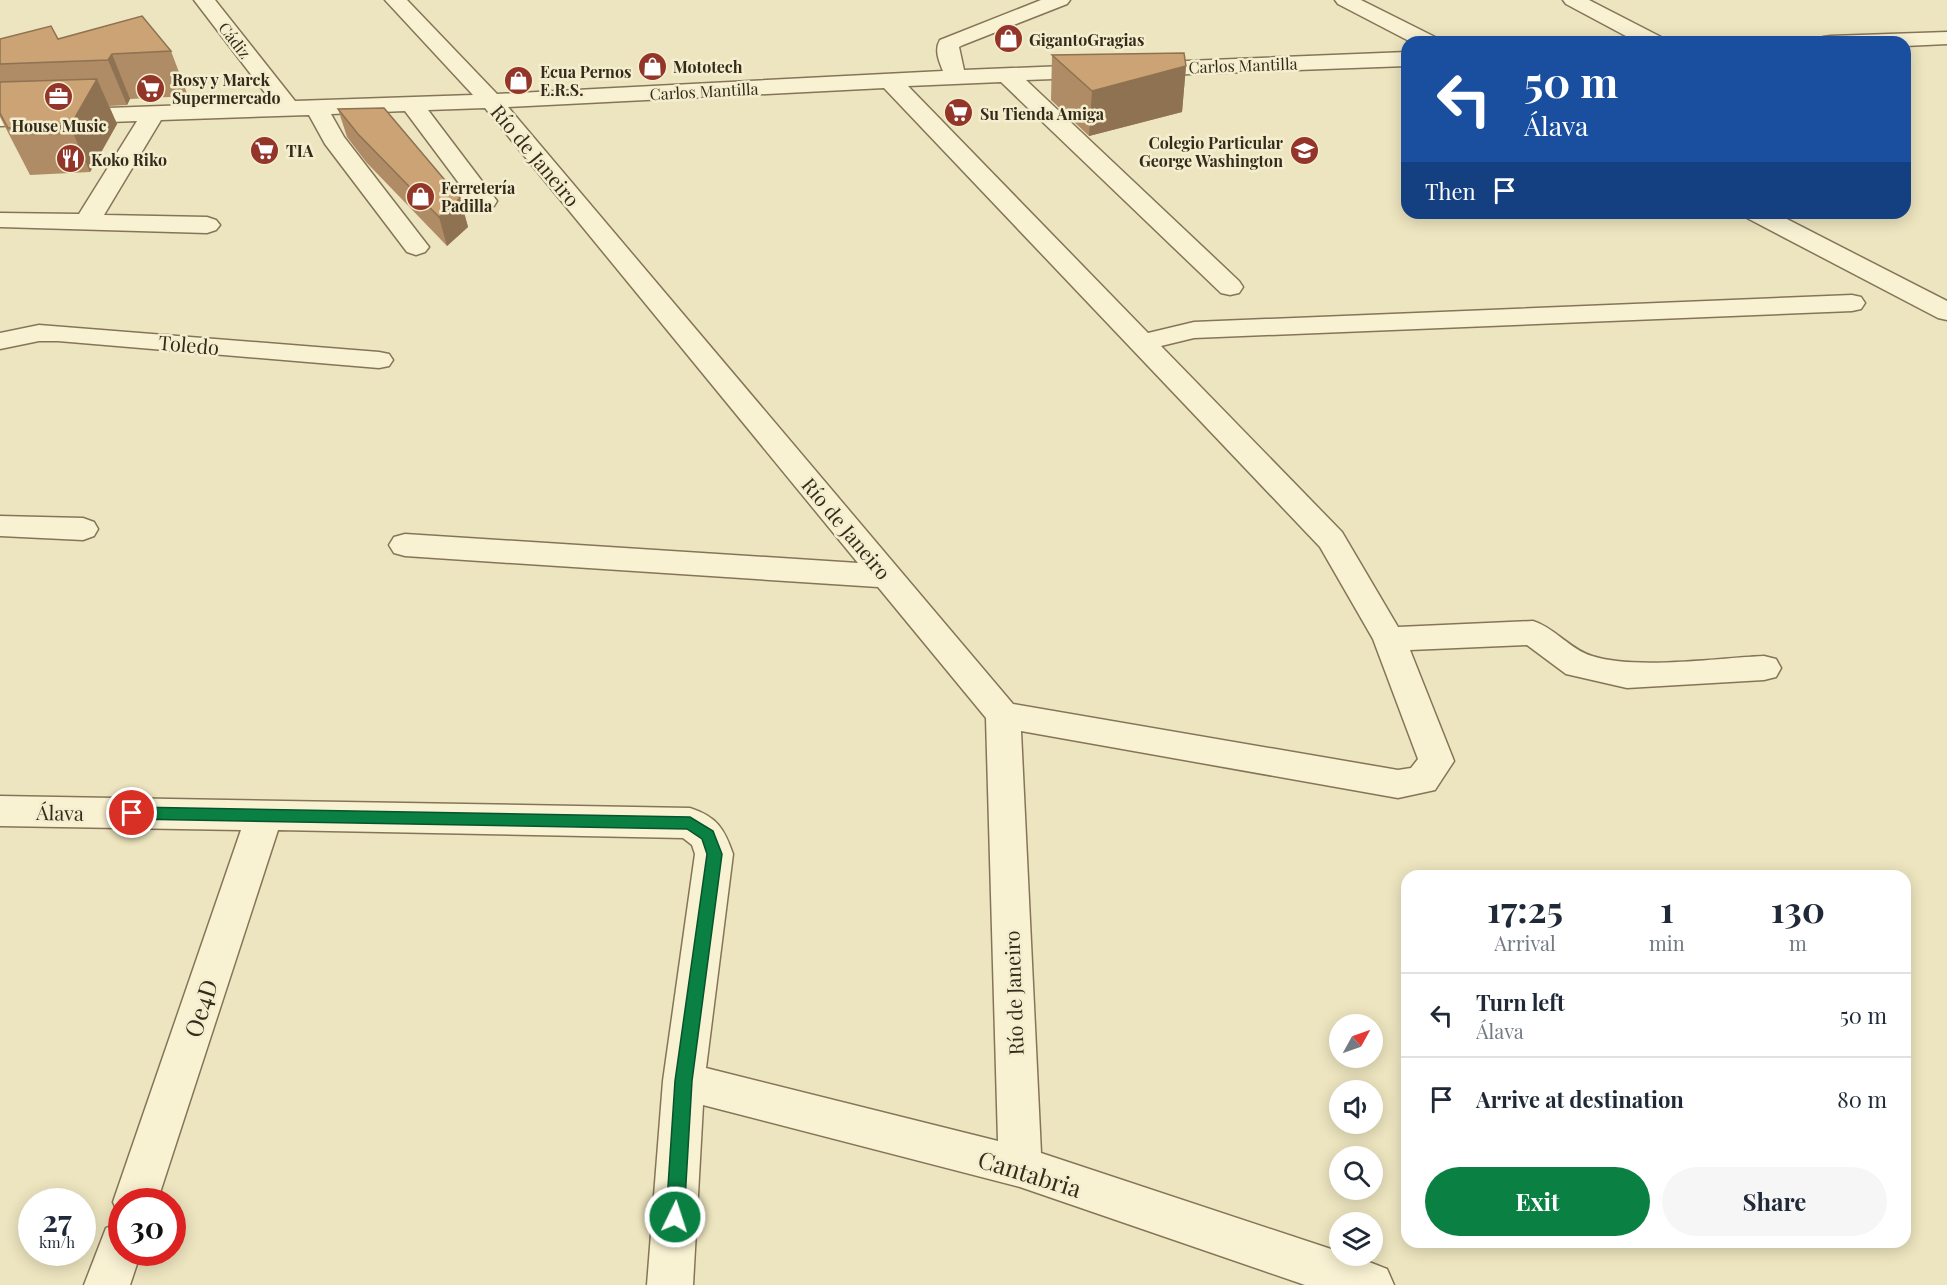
<!DOCTYPE html>
<html lang="en">
<head>
<meta charset="utf-8">
<style>
	body { margin:0; font-family:"Playfair Display",serif; background:#f6f6f7; color:#1f2937; height:100vh; display:flex; flex-direction:column; font-size:22px; white-space:nowrap }
	* { box-sizing:border-box; margin:0 }
	p { font-size:20px; color:#747a83 }
	.icon { flex:none; width:33px; height:33px; fill:none; stroke:currentColor; stroke-width:2; stroke-linecap:round; stroke-linejoin:round }
	.map { position:relative; flex:1; overflow:hidden }
	.drawer { position:absolute; left:1401px; top:870px; width:510px; height:378px; display:flex; flex-direction:column; background:#fff; border-radius:18px; box-shadow:0 3px 15px #0003 }
	.drawer>* { flex:none }
	.guide { position:absolute; left:1401px; top:36px; width:510px; height:183px; border-radius:18px; box-shadow:0 3px 15px #0003; background:#1a4fa0; color:#fff; overflow:hidden }
	.needle { width:39px; rotate:50deg }
	.buttons { position:absolute; left:1329px; top:1014px; display:grid; gap:12px }
	.buttons a { display:grid; place-items:center; width:54px; height:54px; border-radius:50%; background:#fff; box-shadow:0 3px 15px #0003; font-size:30px }
	.speed { position:absolute; left:18px; top:1188px; display:flex; gap:12px; font-size:30px; font-weight:700; text-align:center }
	.speed>* { display:grid; place-content:center; width:78px; height:78px; border-radius:50%; background:#fff; box-shadow:0 3px 15px #0003; line-height:1 }
	.speed small { font-size:15px; font-weight:400 }
	.speed .limit { border:9px solid #d22; background:#fff; color:#111 }
	.pin { position:absolute; display:grid; place-items:center; width:51px; height:51px; color:#fff; margin:-26px; border:3px solid #fff; border-radius:50%; box-shadow:0 2px 6px #0007 }
	.me { position:absolute; width:66px; margin:-33px; rotate:4deg; stroke-linejoin:round; filter:drop-shadow(0 0 4px #0008) }
	.turn { display:flex; align-items:center; gap:21px; height:126px; padding:0 24px; font-size:27px }
	.turn .icon { width:78px; height:78px; stroke-width:2.5 }
	.turn b { display:block; font-size:42px; line-height:51px }
	.then { display:flex; align-items:center; height:57px; padding:0 24px; background:#0003; gap:12px; font-size:22px }
	.eta { display:flex; justify-content:space-evenly; align-items:center; height:102px; text-align:center }
	.eta b { font-size:36px; font-weight:700; line-height:42px }
	.primary-button { display:flex; gap:12px; margin-top:auto; padding:12px 24px }
	.primary-button a { flex:1; height:69px; border-radius:36px; background:#0b8043; color:#fff; font-size:24px; font-weight:700; line-height:69px; text-align:center }
	.primary-button a+a { background:#f6f6f7; color:#1f2937 }
	ul { padding:0; list-style:none }
	li { display:flex; align-items:center; gap:18px; height:84px; padding:0 24px; border-top:2px solid #e0e1e3 }
	li div { flex:1 }
	li b { display:block; font-size:22px }
	li em { font-style:normal }
	.map>svg:first-child { display:block }
	.lines { fill:none; stroke-linecap:round; stroke-linejoin:round }
	.minor-casing { stroke:#857558; stroke-width:3 }
	.minor { fill:#f8f1d2; fill-rule:evenodd }
	.wall { fill:#af8c65 }
	.shaded-wall { fill:#8e7252 }
	.building { fill:#cba375; stroke:#8e7252; stroke-width:1.5 }
	.route { fill:#0b8043; stroke:#07532c; stroke-width:1.5 }
	.labels { text-anchor:middle; dominant-baseline:central; stroke-width:5; stroke-linejoin:round; paint-order:stroke }
	.far-poi-label { font-size:16px; font-weight:bold; fill:#352b1c; stroke:#f5eece; text-anchor:start }
	.far-street-label { font-size:16px; fill:#352b1c; stroke:#f5eece }
	.street-label { font-size:20px; fill:#352b1c; stroke:#f5eece }
	.near-street-label { font-size:24px; fill:#352b1c; stroke:#f5eece }
</style>
</head>
<body>
<div class="map">
<svg width="1947" height="1285" viewBox="0 0 1947 1285">
	<rect width="100%" height="100%" fill="#ede5bf"/>
	<g class="lines">
		<defs>
			<g id="minor">
				<path d="M194 0H215L295 101 473 95 385 0H407L497 94 943 71C939 61 934 50 940 40L1041 0H1070L1067 4 963 45 959 47 964 70 1407 52V66L1026 80 1239 281 1243 287 1239 293 1230 295 1221 293 1001 82 908 86 1148 333 1194 322 1852 295 1861 297 1865 303 1861 309 1852 311 1194 338 1161 346 1342 532 1398 627 1533 621C1555 628 1571 650 1592 656 1636 670 1717 658 1764 656L1776 659 1781 668 1776 677 1764 680 1627 688 1566 674 1527 645 1410 650 1454 761 1435 790 1398 798 1021 731 1041 1153 1340 1252V1256C1356 1256 1372 1263 1387 1269L1394 1285H1305L1020 1187 703 1105 693 1285H647L663 1081 695 854 692 845 683 838 278 830 157 1202H122L120 1217 113 1202 241 830 0 826V796L690 808C717 817 724 828 733 854L706 1068 998 1141 986 718 878 587 405 556 394 553 389 545 394 537 405 534 858 563 485 108 428 110 497 201 494 206 485 208 476 206 405 111 331 114 344 137 429 247 425 252 416 255 407 252 325 144 309 115 161 120 104 215 207 217 216 220 220 225 216 230 207 233 0 227V213L79 214 137 121 0 126V112L272 102ZM884 88 1320 547 1373 639 1418 759 1411 768 1398 770 1013 704 508 107Z"/>
				<path d="M1335 0H1361L1435 37 1438 42H1411L1338 4Z"/>
				<path d="M1563 0H1589L1661 37 1664 42H1637L1566 4Z"/>
				<path d="M1947 32V44L1905 46V42H1820L1823 37 1831 36Z"/>
				<path d="M1744 213H1775L1947 301V320L1938 318 1747 218Z"/>
				<path d="M39 325 379 352 389 354 393 360 389 366 379 368 58 341H39L0 349V333Z"/>
				<path d="M0 516 83 518 94 522 98 529 94 536 83 540 0 536Z"/>
				<path d="M122 1221V1252H141L130 1285H84L106 1228Z"/>
			</g>
		</defs>
		<use href="#minor" class="minor-casing"/>
		<use href="#minor" class="minor"/>
	</g>
	<g class="wall">
		<path d="M0 39H58L171 51 188 96 130 99 127 105 109 106 117 124 90 172 30 175 0 117Z"/>
		<path d="M1052 55 1186 66 1182 112 1089 136 1051 100Z"/>
		<path d="M338 109 460 198 468 227 447 246 366 162 347 137Z"/>
	</g>
	<g class="shaded-wall">
		<path d="M112 54 130 99 127 105 108 60Z"/>
		<path d="M1186 66 1182 112 1089 136 1092 91Z"/>
		<path d="M97 79 117 124 90 172 70 126Z"/>
		<path d="M460 198 468 227 447 246 439 217Z"/>
	</g>
	<g class="building">
		<path d="M142 16 171 51 112 54 108 60 0 64V39L51 26 58 39Z"/>
		<path d="M1184 53 1186 66 1092 91 1052 55Z"/>
		<path d="M97 79 70 126 8 128 0 113V82Z"/>
		<path d="M384 108 460 198 439 217 358 134 338 109Z"/>
	</g>
	<path class="route" d="M132 807 690 817 713 831 722 854 692 1081 684 1217 681 1223 675 1226 668 1223 666 1217 675 1081 707 854 702 839 687 829 132 819 125 813Z"/>
	<defs>
		<symbol id="shop-disc" viewBox="-11 -11 22 22"><circle r="9.5" fill="#933528" stroke="#f5eece"/><path d="M-5-2.5h2.3a2.7 3.5 0 0 1 5.4 0H5L5.5 6h-11ZM-1.5-2.5h3a1.5 2.3 0 0 0-3 0Z" fill="#fff"/></symbol>
		<symbol id="supermarket-disc" viewBox="-11 -11 22 22"><circle r="9.5" fill="#933528" stroke="#f5eece"/><path d="M-6-5.5h2.5l.6 2H6L4.5 2H-2.5L-4.4-4H-6ZM-1.5 3.2a1.3 1.3 0 1 0 .1 0ZM3 3.2a1.3 1.3 0 1 0 .1 0Z" fill="#fff"/></symbol>
		<symbol id="office-disc" viewBox="-11 -11 22 22"><circle r="9.5" fill="#933528" stroke="#f5eece"/><path d="M-6-3h4V-5.5h4V-3h4V5H-6ZM-1-4.5V-3h2v-1.5ZM-6 0V1H6V0Z" fill="#fff"/></symbol>
		<symbol id="school-disc" viewBox="-11 -11 22 22"><circle r="9.5" fill="#933528" stroke="#f5eece"/><path d="M0-5L7-2L0 1L-7-2ZM-4 1L0 2.5L4 1V4Q0 6-4 4Z" fill="#fff"/></symbol>
		<symbol id="restaurant-disc" viewBox="-11 -11 22 22"><circle r="9.5" fill="#933528" stroke="#f5eece"/><path d="M-5-6h1v4h1v-4h1v4h1v-4h1v5L-1.5 .5V6h-2V.5L-5-1ZM5-6V6H3V1.5H1.5Q1.5-4 5-6Z" fill="#fff"/></symbol>
	</defs>
	<g fill-rule="evenodd">
		<use href="#shop-disc" x="992" y="22" width="33" height="33"/>
		<use href="#shop-disc" x="636" y="50" width="33" height="33"/>
		<use href="#shop-disc" x="502" y="64" width="33" height="33"/>
		<use href="#supermarket-disc" x="134" y="72" width="33" height="33"/>
		<use href="#office-disc" x="42" y="80" width="33" height="33"/>
		<use href="#supermarket-disc" x="942" y="96" width="33" height="33"/>
		<use href="#supermarket-disc" x="248" y="134" width="33" height="33"/>
		<use href="#school-disc" x="1288" y="134" width="33" height="33"/>
		<use href="#restaurant-disc" x="54" y="142" width="33" height="33"/>
		<use href="#shop-disc" x="404" y="180" width="33" height="33"/>
	</g>
	<g class="labels">
		<g class="far-poi-label">
			<text x="1029" y="39">GigantoGragias</text>
			<text x="673" y="66">Mototech</text>
			<text x="540" y="71">Ecua Pernos<tspan x="540" dy="18">E.R.S.</tspan></text>
			<text x="172" y="79">Rosy y Marck<tspan x="172" dy="18">Supermercado</tspan></text>
			<text x="980" y="113">Su Tienda Amiga</text>
			<text x="59" y="125" text-anchor="middle">House Music</text>
			<text x="1283" y="142" text-anchor="end">Colegio Particular<tspan x="1283" dy="18">George Washington</tspan></text>
			<text x="286" y="150">TIA</text>
			<text x="91" y="159">Koko Riko</text>
			<text x="441" y="187">Ferretería<tspan x="441" dy="18">Padilla</tspan></text>
		</g>
		<g class="far-street-label">
			<text transform="translate(235 40) rotate(52)">Cádiz</text>
			<text transform="translate(1243 65) rotate(-2)">Carlos Mantilla</text>
			<text transform="translate(704 91) rotate(-3)">Carlos Mantilla</text>
		</g>
		<g class="street-label">
			<text transform="translate(536 155) rotate(50)">Río de Janeiro</text>
			<text transform="translate(189 344) rotate(5)">Toledo</text>
			<text transform="translate(847 528) rotate(50)">Río de Janeiro</text>
			<text transform="translate(60 812) rotate(1)">Álava</text>
			<text transform="translate(1013 993) rotate(-92)">Río de Janeiro</text>
		</g>
		<g class="near-street-label">
			<text transform="translate(200 1008) rotate(-72)">Oe4D</text>
			<text transform="translate(1030 1173) rotate(17)">Cantabria</text>
		</g>
	</g>
</svg>
<div class="buttons">
<a><svg class="needle" viewBox="-14 -14 28 28"><path d="M0-13l5 13h-10z" fill="#e53935"/><path d="M0 13l5-13h-10z" fill="#747a83"/></svg></a>
<a><svg class="icon" aria-label="sound" viewBox="0 0 24 24"><path d="M4 9h4l5-4v14l-5-4H4zM17 9q2 3 0 6"/></svg></a>
<a><svg class="icon" aria-label="search" viewBox="0 0 24 24"><circle cx="10" cy="10" r="6"/><path d="M15 15l6 6"/></svg></a>
<a><svg class="icon" aria-label="layers" viewBox="0 0 24 24"><path d="M12 4l9 5-9 5-9-5zM3 14l9 5 9-5"/></svg></a>
</div>
<div class="speed"><div>27<small>km/h</small></div><div class="limit">30</div></div>
<div class="pin" style="left:132px;top:813px;background:#d93025"><svg class="icon" aria-label="arrive" viewBox="0 0 24 24"><path d="M6 21V4h12l-3 4 3 4H6"/></svg></div>
<svg class="me" style="left:675px;top:1217px" viewBox="-20 -20 40 40"><circle r="17" fill="#0b8043" stroke="#fff" stroke-width="3"/><path d="M0-11L8 9 0 5-8 9z" fill="#fff"/></svg>
<div class="guide">
<div class="turn"><svg class="icon" aria-label="left" viewBox="0 0 24 24"><path d="M17 20v-9H6M10 6l-5 5 5 5"/></svg><div><b>50 m</b>Álava</div></div>
<div class="then">Then<svg class="icon" aria-label="arrive" viewBox="0 0 24 24"><path d="M6 21V4h12l-3 4 3 4H6"/></svg></div>
</div>
<section class="drawer">
<div class="eta">
<div><b>17:25</b><p>Arrival</p></div>
<div><b>1</b><p>min</p></div>
<div><b>130</b><p>m</p></div>
</div>
<ul>
<li><svg class="icon" aria-label="left" viewBox="0 0 24 24"><path d="M17 20v-9H6M10 6l-5 5 5 5"/></svg><div><b>Turn left</b><p>Álava</p></div><em>50 m</em></li>
<li><svg class="icon" aria-label="arrive" viewBox="0 0 24 24"><path d="M6 21V4h12l-3 4 3 4H6"/></svg><div><b>Arrive at destination</b></div><em>80 m</em></li>
</ul>
<div class="primary-button"><a>Exit</a><a>Share</a></div>
</section>
</div>
</body>
</html>
